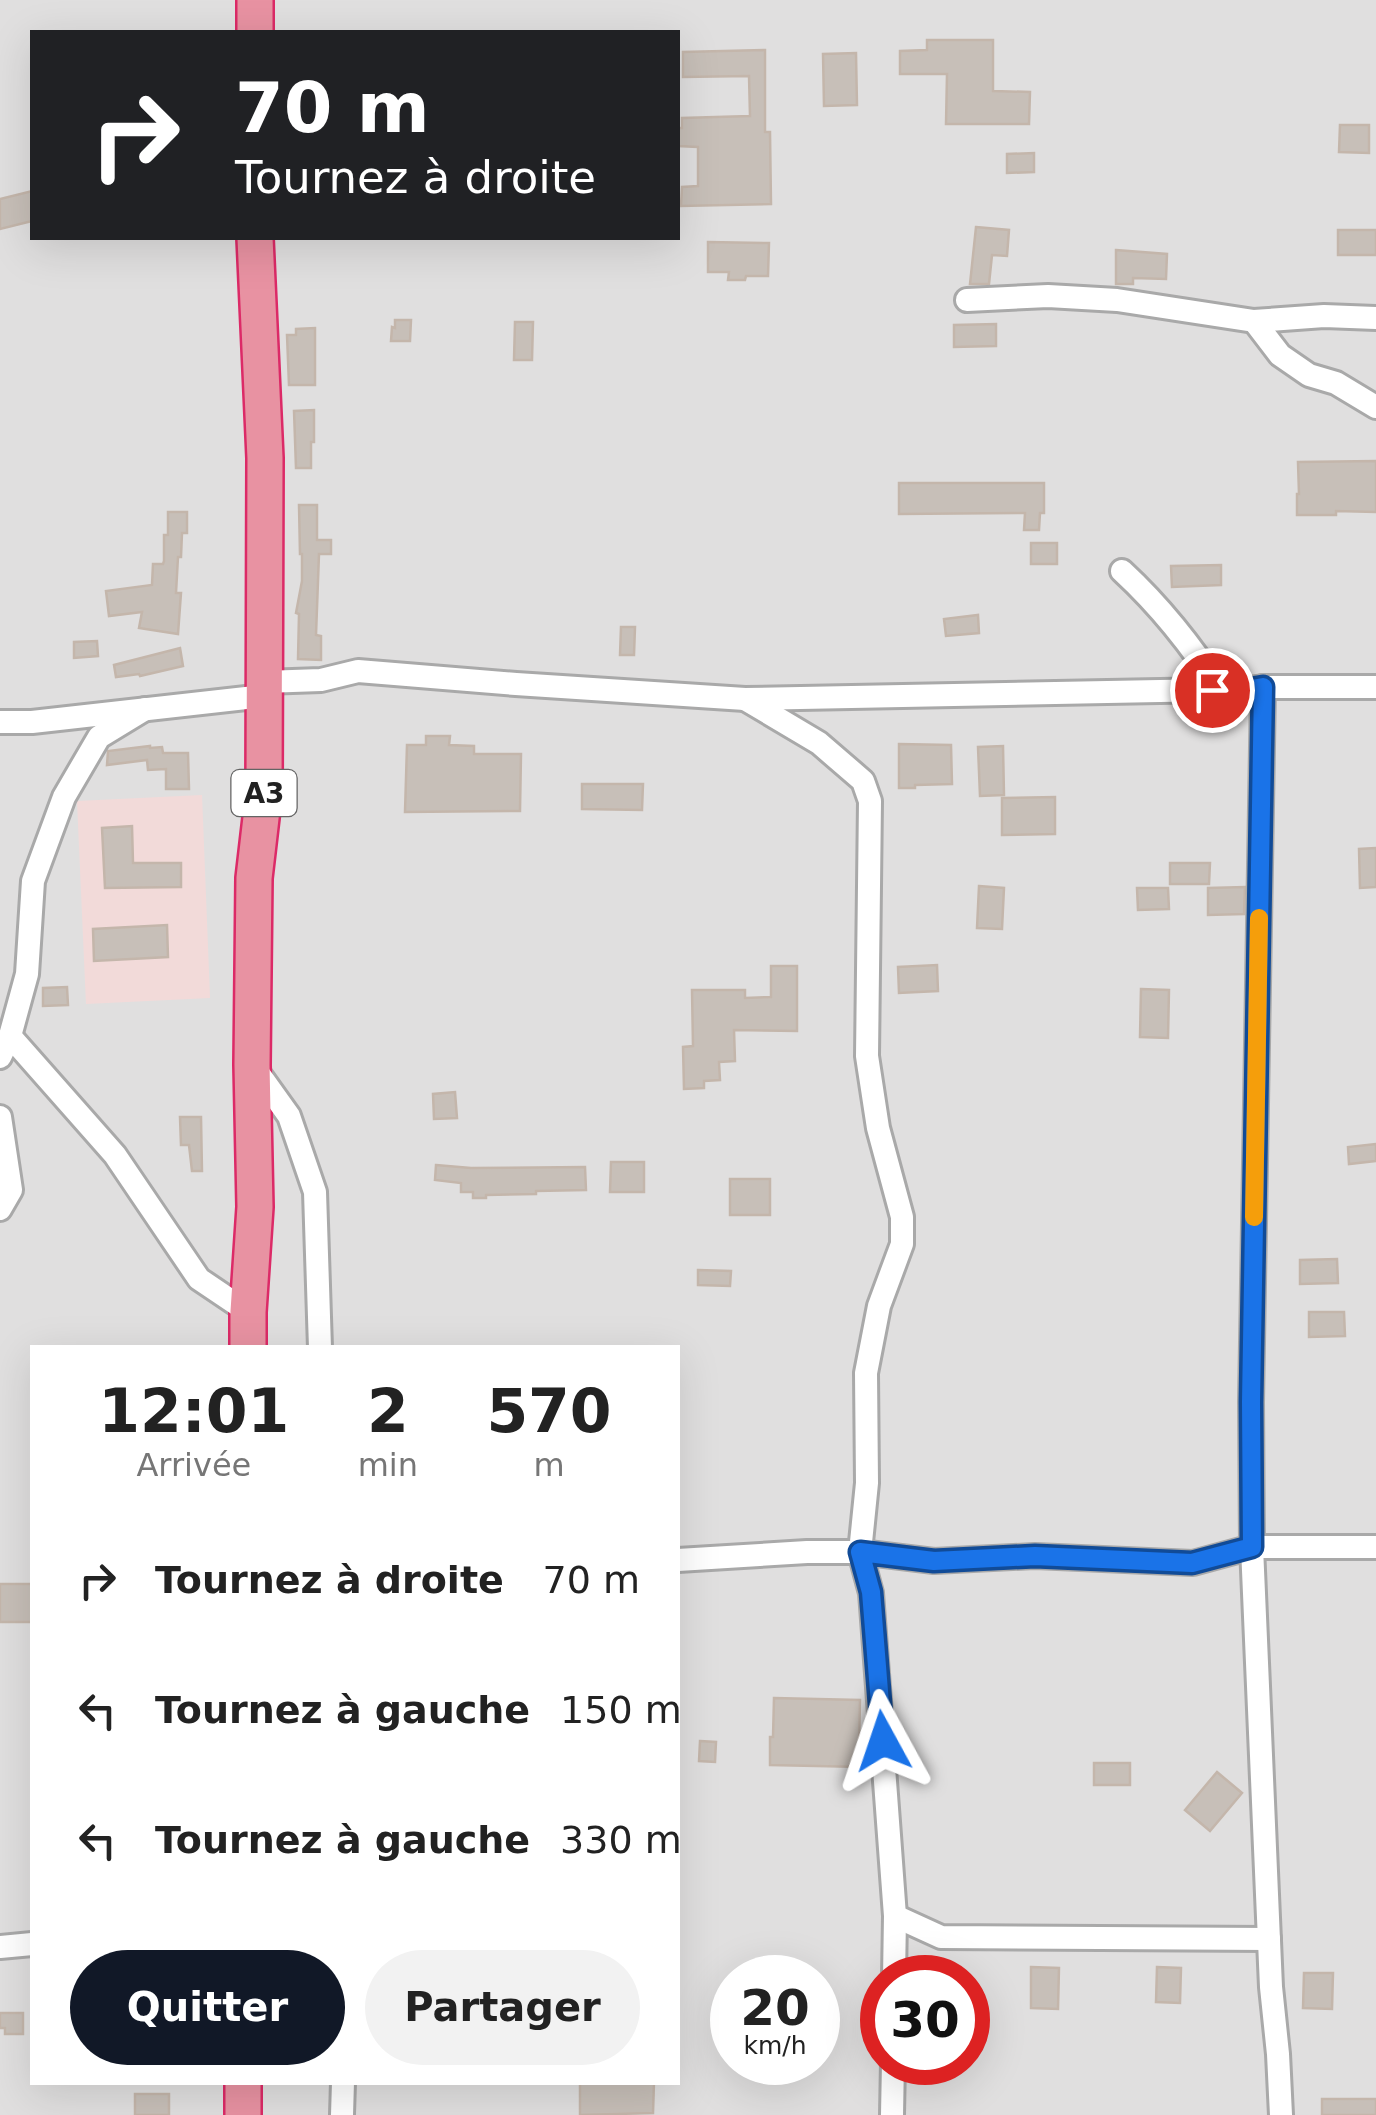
<!DOCTYPE html>
<html lang="fr">
<head>
<meta charset="utf-8">
<style>
	body { margin:0; font-family:"DejaVu Sans",sans-serif; background:#f2f2f2; color:#222; height:100vh; display:flex; flex-direction:column; font-size:38px; white-space:nowrap }
	* { box-sizing:border-box; margin:0 }
	p { font-size:32px; color:#767676 }
	.icon { flex:none; width:55px; height:55px; fill:none; stroke:currentColor; stroke-width:2; stroke-linecap:round; stroke-linejoin:round }
	.map { position:relative; flex:1; overflow:hidden }
	.panel { position:absolute; left:30px; top:1345px; width:650px; height:740px; display:flex; flex-direction:column; background:#fff; border-radius:0px; box-shadow:0 10px 40px #0002 }
	.panel>* { flex:none }
	.hud { position:absolute; left:30px; top:30px; width:650px; height:210px; border-radius:0px; box-shadow:0 10px 40px #0002; background:#202124; color:#fff; overflow:hidden }
	.speed { position:absolute; left:710px; top:1955px; display:flex; gap:20px; font-size:50px; font-weight:700; text-align:center }
	.speed>* { display:grid; place-content:center; width:130px; height:130px; border-radius:50%; background:#fff; box-shadow:0 10px 40px #0002; line-height:1 }
	.speed small { font-size:25px; font-weight:400 }
	.speed .limit { border:15px solid #d22; background:#fff; color:#111 }
	.pin { position:absolute; display:grid; place-items:center; width:85px; height:85px; color:#fff; margin:-42px; border:5px solid #fff; border-radius:50%; box-shadow:0 2px 10px #0007 }
	.me { position:absolute; width:110px; margin:-55px; rotate:355deg; stroke-linejoin:round; filter:drop-shadow(0 0 8px #0008) }
	.turn { display:flex; align-items:center; gap:35px; height:210px; padding:0 40px; font-size:45px }
	.turn .icon { width:130px; height:130px; stroke-width:2.5 }
	.turn b { display:block; font-size:70px; line-height:85px }
	.eta { display:flex; justify-content:space-evenly; align-items:center; height:170px; text-align:center }
	.eta b { font-size:60px; font-weight:600; line-height:70px }
	.button { display:flex; gap:20px; margin-top:auto; padding:20px 40px }
	.button a { flex:1; height:115px; border-radius:60px; background:#111827; color:#fff; font-size:40px; font-weight:600; line-height:115px; text-align:center }
	.button a+a { background:#f2f2f2; color:#222 }
	ul { padding:0; list-style:none }
	li { display:flex; align-items:center; gap:30px; height:130px; padding:0 40px }
	li div { flex:1 }
	li b { display:block; font-size:38px }
	li em { font-style:normal }
	.map>svg:first-child { display:block }
	.residential { fill:#e0dfdf; fill-rule:evenodd }
	.commercial { fill:#f2dad9 }
	.building { fill:#c7bfb8; stroke:#c4b6ab; stroke-width:2.5 }
	.lines { fill:none; stroke-linecap:round; stroke-linejoin:round }
	.minor-casing { stroke:#a9a9a9; stroke-width:28 }
	.highway-casing { stroke:#dc2a67; stroke-width:40 }
	.minor { stroke:#fff; stroke-width:22 }
	.highway { stroke:#e892a2; stroke-width:35 }
	.route-casing { stroke:#114b97; stroke-width:25 }
	.route { stroke:#1a73e8; stroke-width:18 }
	.slow { stroke:#f59e0b; stroke-width:18 }
	.labels { text-anchor:middle; dominant-baseline:central; stroke-width:9; stroke-linejoin:round; paint-order:stroke }
	.shield { fill:#fff; stroke:#646464; stroke-width:2.5 }
	.shield-label { font-size:28px; font-weight:bold; fill:#222 }
</style>
</head>
<body>
<div class="map">
<svg width="1376" height="2115" viewBox="0 0 1376 2115">
	<rect width="100%" height="100%" fill="#f2efe9"/>
	<path class="residential" d="M0 0H1376V2115H0ZM32 32H678V238H32ZM32 1348H678V2082H32ZM732 1978H818V2062H732ZM882 1978H968V2062H882Z"/>
	<path class="commercial" d="M202 795 210 998 86 1004 77 801Z"/>
	<g class="building">
		<path d="M927 40H993V91L1030 92 1029 124H946L947 74H900V51L927 50Z"/>
		<path d="M765 50V132H770L771 204 681 206 682 187 698 186V147L678 146V128H682V118L750 116 749 76 683 77V52Z"/>
		<path d="M856 53 857 105 824 106 823 54Z"/>
		<path d="M1340 125H1369V153L1339 152Z"/>
		<path d="M1034 153V172L1007 173V154Z"/>
		<path d="M32 191V221L0 229V199Z"/>
		<path d="M976 227 1009 230 1007 256 992 255 989 284H970Z"/>
		<rect x="1338" y="230" width="38" height="25"/>
		<path d="M708 242 769 243 768 276H746L745 280H728L729 272H708Z"/>
		<path d="M1116 250 1167 254 1166 279 1133 278V284H1116Z"/>
		<path d="M395 320H411L410 341H391L392 327 395 328Z"/>
		<path d="M515 322H533L532 360H514Z"/>
		<path d="M996 324V346L954 347V325Z"/>
		<path d="M315 328V385H289L287 335H296V329Z"/>
		<path d="M314 410V442H311V468H296L294 411Z"/>
		<path d="M1376 461V512L1336 511V515H1297V494H1299L1298 462Z"/>
		<path d="M899 483H1044V513H1040L1039 530H1024L1025 513 899 514Z"/>
		<path d="M299 505H317V540H331V554H319L316 635 321 636V660L298 659 299 614 296 613 302 581V554H300Z"/>
		<path d="M168 512H187V533H182L181 557H178L176 593H181L178 634 139 628 142 612 109 616 106 591 152 585 153 564H163L164 561V535H168Z"/>
		<rect x="1031" y="543" width="26" height="21"/>
		<path d="M1221 565V585L1172 587 1171 566Z"/>
		<path d="M978 615 979 633 946 636 944 619Z"/>
		<path d="M621 627H635L634 655H620Z"/>
		<path d="M97 641 98 656 74 658V642Z"/>
		<path d="M180 648 183 666 140 676 139 674 116 677 114 665Z"/>
		<path d="M426 736H450L449 745 474 746V754H521L520 811 405 812 407 745H426Z"/>
		<path d="M899 744 951 745 952 784 915 785V788H899Z"/>
		<path d="M150 746V748L162 747 163 753H188L189 789H166V769L148 770 147 760 107 765 108 751Z"/>
		<path d="M1003 746 1004 795 980 796 978 747Z"/>
		<path d="M582 784H643L642 810 582 809Z"/>
		<path d="M1055 797V834L1002 835V798Z"/>
		<path d="M132 826 133 863H181V887L105 888 102 828Z"/>
		<path d="M1376 848V887L1360 888 1359 849Z"/>
		<path d="M1170 863H1210L1209 884H1170Z"/>
		<path d="M979 886 1004 888 1002 929 977 928Z"/>
		<path d="M1245 887 1244 914 1208 915V888Z"/>
		<path d="M1137 888H1168L1169 909 1138 910Z"/>
		<path d="M167 925 168 957 94 961 93 929Z"/>
		<path d="M937 965 938 991 899 993 898 967Z"/>
		<path d="M771 966H797V1031L734 1030 735 1061 719 1062 720 1080 704 1081V1088L684 1089 683 1047 693 1046 692 990H745V998L771 997Z"/>
		<path d="M67 987 68 1005 43 1006V988Z"/>
		<path d="M1141 989 1169 990 1168 1038 1140 1037Z"/>
		<path d="M455 1092 457 1118 434 1119 433 1094Z"/>
		<path d="M180 1117H201L202 1171H192L189 1145H181Z"/>
		<path d="M1376 1144V1161L1349 1164 1348 1147Z"/>
		<path d="M611 1162H644V1192H610Z"/>
		<path d="M436 1165 471 1168 585 1167 586 1190 536 1191V1194L486 1195V1198H473V1192H461V1183L435 1180Z"/>
		<rect x="730" y="1179" width="40" height="36"/>
		<path d="M1337 1259 1338 1283 1300 1284V1260Z"/>
		<path d="M698 1270 731 1271 730 1286 698 1285Z"/>
		<path d="M1309 1312H1344L1345 1336 1309 1337Z"/>
		<rect x="0" y="1584" width="32" height="38"/>
		<path d="M774 1698 860 1700 859 1746H862V1767L770 1765V1737H773Z"/>
		<path d="M700 1741 716 1742 715 1762 699 1761Z"/>
		<rect x="1094" y="1763" width="36" height="22"/>
		<path d="M1217 1772 1242 1793 1210 1831 1185 1810Z"/>
		<path d="M1031 1967 1059 1968 1058 2009 1031 2008Z"/>
		<path d="M1157 1967 1181 1968 1180 2003 1156 2002Z"/>
		<path d="M1304 1973H1333L1332 2009 1303 2008Z"/>
		<path d="M0 2013H23V2034H5V2028H0Z"/>
		<path d="M580 2082H654L653 2113 580 2115Z"/>
		<rect x="135" y="2094" width="34" height="21"/>
		<rect x="1322" y="2099" width="54" height="16"/>
	</g>
	<g class="lines">
		<defs>
			<g id="minor">
				<path d="M967 300 1048 296 1117 300 1254 321 1324 316 1376 318"/>
				<path d="M1254 321 1280 355 1309 375 1336 383 1376 407"/>
				<path d="M1122 571C1161 607 1194 649 1222 693"/>
				<path d="M264 682 321 680 358 671 516 684 745 699 1212 690 1222 693 1263 687H1376"/>
				<path d="M1263 687 1251 1402 1252 1547 1271 1987 1278 2054 1281 2115"/>
				<path d="M745 699 819 743 863 781 870 801 867 1056 878 1128 902 1217V1244L879 1306 866 1373 867 1483 860 1552 871 1593 895 1916 894 1978"/>
				<path d="M0 722H32L264 696"/>
				<path d="M10 1036 115 1155 199 1279 248 1312"/>
				<path d="M0 1057 10 1036 27 974 33 881 64 797 99 737 145 709"/>
				<path d="M254 1067 289 1116 315 1192 320 1348"/>
				<path d="M0 1117 11 1190 0 1209"/>
				<path d="M678 1560 807 1552H860L934 1561 1035 1556 1193 1563 1252 1547H1376"/>
				<path d="M895 1916 941 1937 1269 1939"/>
				<path d="M0 1947 32 1944"/>
				<path d="M342 2115 343 2082"/>
				<path d="M892 2115 893 2062"/>
			</g>
			<g id="highway">
				<path d="M255 0V32"/>
				<path d="M248 1348V1312L255 1207 252 1065 254 878 264 792 265 458 255 238"/>
				<path d="M243 2115V2082"/>
			</g>
		</defs>
		<use href="#minor" class="minor-casing"/>
		<use href="#highway" class="highway-casing"/>
		<use href="#minor" class="minor"/>
		<use href="#highway" class="highway"/>
	</g>
	<g class="lines">
		<defs>
			<path id="route" d="M883 1741 871 1592 860 1552 934 1561 1035 1556 1192 1563 1252 1547 1251 1402 1263 687 1222 694 1212 690"/>
		</defs>
		<use href="#route" class="route-casing"/>
		<use href="#route" class="route"/>
		<path class="slow" d="M1254 1217 1259 918"/>
	</g>
	<g class="labels">
		<rect class="shield" x="231.5" y="770" width="65" height="46" rx="8"/>
		<g class="shield-label">
			<text x="264" y="793">A3</text>
		</g>
	</g>
</svg>
<div class="speed"><div>20<small>km/h</small></div><div class="limit">30</div></div>
<div class="pin" style="left:1212px;top:690px;background:#d93025"><svg class="icon" aria-label="arrive" viewBox="0 0 24 24"><path d="M6 21V4h12l-3 4 3 4H6"/></svg></div>
<svg class="me" style="left:883px;top:1741px" viewBox="-20 -20 40 40"><path d="M0-17L14 15 0 8-14 15z" fill="#1a73e8" stroke="#fff" stroke-width="4"/></svg>
<div class="hud">
<div class="turn"><svg class="icon" aria-label="right" viewBox="0 0 24 24"><path d="M7 20v-9h11M14 6l5 5-5 5"/></svg><div><b>70 m</b>Tournez à droite</div></div>
</div>
<section class="panel">
<div class="eta">
<div><b>12:01</b><p>Arrivée</p></div>
<div><b>2</b><p>min</p></div>
<div><b>570</b><p>m</p></div>
</div>
<ul>
<li><svg class="icon" aria-label="right" viewBox="0 0 24 24"><path d="M7 20v-9h11M14 6l5 5-5 5"/></svg><div><b>Tournez à droite</b></div><em>70 m</em></li>
<li><svg class="icon" aria-label="left" viewBox="0 0 24 24"><path d="M17 20v-9H6M10 6l-5 5 5 5"/></svg><div><b>Tournez à gauche</b></div><em>150 m</em></li>
<li><svg class="icon" aria-label="left" viewBox="0 0 24 24"><path d="M17 20v-9H6M10 6l-5 5 5 5"/></svg><div><b>Tournez à gauche</b></div><em>330 m</em></li>
</ul>
<div class="button"><a>Quitter</a><a>Partager</a></div>
</section>
</div>
</body>
</html>
